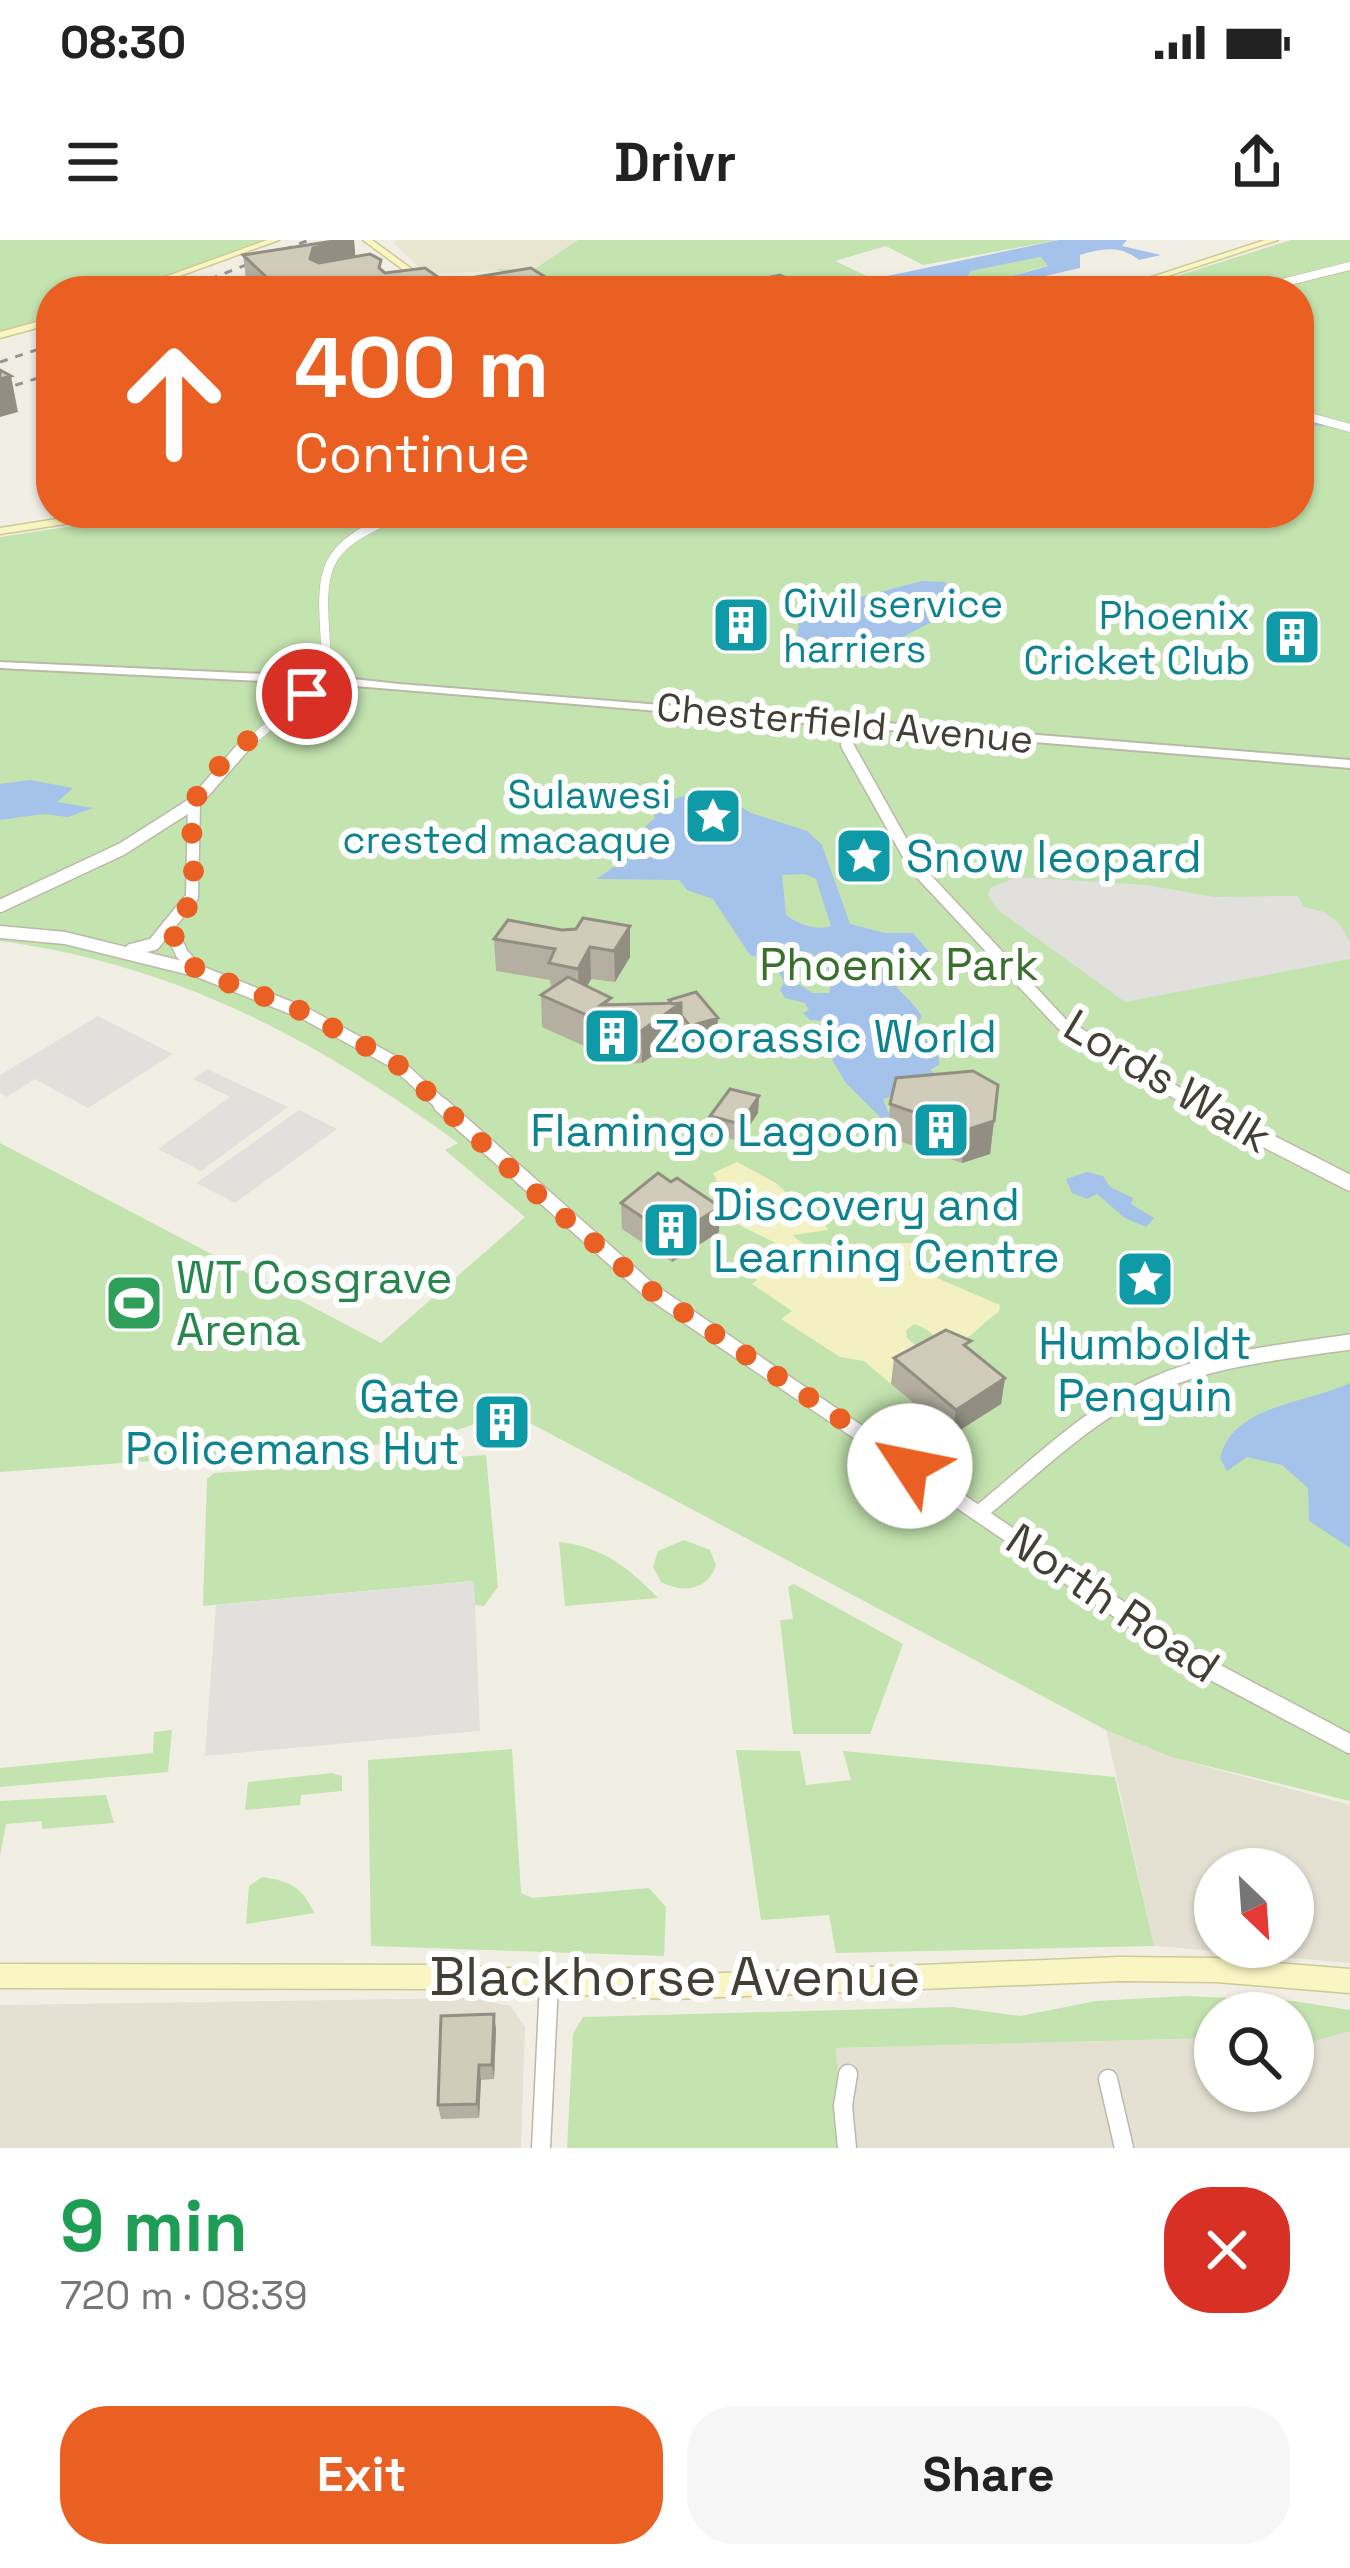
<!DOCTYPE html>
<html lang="en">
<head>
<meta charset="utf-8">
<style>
	body { margin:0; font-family:"Space Grotesk",sans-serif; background:#f6f6f6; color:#222; height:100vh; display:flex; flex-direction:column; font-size:45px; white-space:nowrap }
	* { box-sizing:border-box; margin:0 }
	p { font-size:39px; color:#767676 }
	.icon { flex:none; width:66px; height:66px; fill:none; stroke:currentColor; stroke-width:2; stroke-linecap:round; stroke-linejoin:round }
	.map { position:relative; height:1908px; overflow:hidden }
	.drawer { display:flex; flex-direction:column; background:#fff; flex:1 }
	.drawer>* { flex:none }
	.top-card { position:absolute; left:36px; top:36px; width:1278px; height:252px; border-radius:48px; box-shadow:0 3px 9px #0004; background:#ea6022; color:#fff; overflow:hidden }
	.needle { width:78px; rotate:155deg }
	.fabs { position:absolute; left:1194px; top:1608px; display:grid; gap:24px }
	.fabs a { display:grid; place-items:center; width:120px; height:120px; border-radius:50%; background:#fff; box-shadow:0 3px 9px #0004; font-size:60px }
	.pin { position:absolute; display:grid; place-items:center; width:102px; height:102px; color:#fff; margin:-51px; border:6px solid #fff; border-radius:50%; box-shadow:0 3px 12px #0007 }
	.me { position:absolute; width:132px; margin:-66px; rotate:304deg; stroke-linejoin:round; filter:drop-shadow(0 0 9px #0008) }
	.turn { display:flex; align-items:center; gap:42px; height:252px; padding:0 60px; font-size:54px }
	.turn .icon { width:156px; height:156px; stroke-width:2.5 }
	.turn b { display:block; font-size:84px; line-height:102px }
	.round { display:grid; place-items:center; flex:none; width:126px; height:126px; border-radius:48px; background:#f6f6f6 }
	.head { display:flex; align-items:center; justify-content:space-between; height:204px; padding:0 60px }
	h1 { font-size:72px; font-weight:600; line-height:90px; color:#1e9e55 }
	.action { display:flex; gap:24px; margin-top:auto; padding:24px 60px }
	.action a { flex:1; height:138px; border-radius:48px; background:#ea6022; color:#fff; font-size:48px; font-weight:600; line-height:138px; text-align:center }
	.action a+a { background:#f6f6f6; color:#222 }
	.status { display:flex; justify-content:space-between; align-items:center; height:84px; padding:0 60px; background:#fff; direction:ltr }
	.status svg { height:33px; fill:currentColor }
	header { display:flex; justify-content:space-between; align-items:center; height:156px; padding:0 60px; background:#fff; font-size:54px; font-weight:600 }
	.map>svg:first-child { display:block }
	.residential { fill:#e4e1d3; fill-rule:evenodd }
	.education { fill:#e9e6cf }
	.green { fill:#c3e3af }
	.sand { fill:#f3f1c1 }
	.parking { fill:#e2e0dc }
	.water { fill:#a4c2ea; fill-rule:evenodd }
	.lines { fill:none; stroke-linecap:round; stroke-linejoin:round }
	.stream { stroke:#a4c2ea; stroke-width:3 }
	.canal { fill:#a4c2ea; fill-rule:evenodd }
	.minor-far4-casing { stroke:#bbb8a8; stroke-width:9 }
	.minor-far3-casing { stroke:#bbb8a8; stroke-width:10 }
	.minor-far2-casing { stroke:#bbb8a8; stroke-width:15 }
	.minor-far1-casing { stroke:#bbb8a8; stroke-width:18 }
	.minor-casing { stroke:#bbb8a8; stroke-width:21 }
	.tertiary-casing { stroke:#bbb8a8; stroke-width:4 }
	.secondary-casing { stroke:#cec896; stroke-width:3 }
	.minor-far4 { stroke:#fff; stroke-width:8 }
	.minor-far3 { stroke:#fff; stroke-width:9 }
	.minor-far2 { stroke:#fff; stroke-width:12 }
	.minor-far1 { stroke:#fff; stroke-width:15 }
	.minor { stroke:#fff; stroke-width:18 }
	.tertiary { fill:#fff; fill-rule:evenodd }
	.secondary { fill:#faf6c4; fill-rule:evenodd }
	.rail { stroke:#939393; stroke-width:3; stroke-dasharray:8 8; stroke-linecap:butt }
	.wall { fill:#b4afa0 }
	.shaded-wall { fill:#928f82 }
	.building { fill:#d1ccba; stroke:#928f82; stroke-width:3 }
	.route { stroke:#ea6022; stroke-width:21; stroke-dasharray:0 37.8 }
	.labels { text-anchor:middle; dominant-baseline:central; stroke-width:12; stroke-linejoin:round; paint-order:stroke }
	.far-culture-label { font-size:39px; fill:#0d838f; stroke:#fff; text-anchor:end }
	.far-street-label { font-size:39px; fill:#423f34; stroke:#fff }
	.culture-label { font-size:45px; fill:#0d838f; stroke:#fff; text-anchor:start }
	.park-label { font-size:45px; fill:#3b6f2d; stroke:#fff }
	.street-label { font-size:45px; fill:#423f34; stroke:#fff }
	.leisure-label { font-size:45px; fill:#27864d; stroke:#fff; text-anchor:start }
	.near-street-label { font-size:54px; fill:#423f34; stroke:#fff }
</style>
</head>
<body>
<div class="status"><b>08:30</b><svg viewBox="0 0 49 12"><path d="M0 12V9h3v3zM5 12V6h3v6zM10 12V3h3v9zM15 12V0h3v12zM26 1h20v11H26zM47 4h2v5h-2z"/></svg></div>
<header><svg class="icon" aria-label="menu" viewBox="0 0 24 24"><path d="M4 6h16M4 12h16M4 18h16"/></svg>Drivr<svg class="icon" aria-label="share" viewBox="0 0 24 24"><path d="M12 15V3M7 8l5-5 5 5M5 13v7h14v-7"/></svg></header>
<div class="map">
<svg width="1350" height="1908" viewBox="0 0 1350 1908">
	<rect width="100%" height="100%" fill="#f1efe4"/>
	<g class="residential">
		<path d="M1106 1490 1171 1517 1350 1565V1723L1154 1706ZM1215 1629H1293V1707H1215Z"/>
		<path d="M471 1758 511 1766 525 1787 521 1908H0V1765Z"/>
		<path d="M1345 1790 1350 1791V1908H842L836 1808 1215 1798V1851H1293V1801L1310 1802Z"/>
	</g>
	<path class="education" d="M396 0H578L533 30 426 34 394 3Z"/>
	<g class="green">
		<path d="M0 0H263L122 51H51V78L0 93Z"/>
		<path d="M578 0H1059L923 25 886 6 835 21 873 39 814 51H536L497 29 533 30Z"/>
		<path d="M1291 0H1350V1561L1171 1517 1106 1490 500 1167 472 1185 423 1201 0 1232V903L381 1103 525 977 445 910 458 903 439 889C301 792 170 724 0 701V297L159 273H1299V51H1129Z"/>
		<path d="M1041 17 1049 25 1012 36 1015 51H974L962 44 970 31Z"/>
		<path d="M486 1215 498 1347 484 1366 475 1365 473 1341 203 1366 207 1239 214 1233Z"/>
		<path d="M684 1300 710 1310 716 1325C708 1350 683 1354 661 1342L653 1327 658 1311Z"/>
		<path d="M559 1302C603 1307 628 1327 658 1358L565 1366Z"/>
		<path d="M794 1344 903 1404 870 1494H793L780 1380 793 1379 788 1347Z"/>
		<path d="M172 1490 168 1532 0 1547V1528L153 1513 154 1492Z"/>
		<path d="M512 1509 521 1653 532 1658 649 1648 666 1667 664 1716 371 1706 368 1520Z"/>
		<path d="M736 1510 800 1511 806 1545 851 1540 843 1511 1115 1537 1154 1706 836 1713 829 1675 761 1680Z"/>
		<path d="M332 1533 342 1536V1551L301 1555 300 1565 245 1570 248 1542Z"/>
		<path d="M106 1555 114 1583 42 1589V1581L6 1584 0 1616V1561Z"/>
		<path d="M262 1637C290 1641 302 1647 314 1673L246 1684 249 1646Z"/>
		<path d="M1187 1756 1294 1761 1350 1770V1791L1310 1802 1293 1801V1773H1215V1798L836 1808 842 1908H567L573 1794 583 1777 953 1767 1020 1776 1096 1761Z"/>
	</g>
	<path class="sand" d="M737 922 776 943 801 967 813 964 828 990 793 995C812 1019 850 1002 878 1012L890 1003H912L909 1025 933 1030 937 1038 1000 1065 999 1072C984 1080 966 1107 949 1103 934 1099 928 1087 914 1084L906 1090 907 1098 935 1121 891 1144 864 1121 840 1117 781 1079 792 1071 752 1044 757 1040 738 1027 759 1014 781 1015 784 1007 737 984 713 933Z"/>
	<g class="parking">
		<path d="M1017 637 1147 645 1214 657 1298 656 1304 667 1324 672 1339 683 1350 702V719L1125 762 998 670 988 656 990 648Z"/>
		<path d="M98 776 173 814 88 868 35 839 7 857 0 853V835Z"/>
		<path d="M207 829 288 867 201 931 158 909 230 857 193 839Z"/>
		<path d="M299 870 337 889 235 963 196 943Z"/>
		<path d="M474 1341 480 1491 205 1516 216 1365Z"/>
	</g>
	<g class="water">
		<path d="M1059 0H1127L1122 6 1161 15 1139 20C1121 5 1101 8 1080 15V28L1032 39 1035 51H1015L1010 42 1012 36 1048 26 1041 17 971 31 962 43 974 51C950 51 927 40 903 43L912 51H893L873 39Z"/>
		<path d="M922 341 944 342 966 356 956 369 867 416 795 410 799 382 815 369Z"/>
		<path d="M30 540 73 548 57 562 93 568 68 577 43 574 0 580V544Z"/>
		<path d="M719 553 751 573 807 591 822 605 850 684 885 693H913L934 718 916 732 889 735C898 753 912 759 922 777L913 788C923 801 941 804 939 825L930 830 946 842 883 859 888 872 900 881 897 894 846 843 832 820 847 798 831 781 810 780 803 773 809 770 805 763 785 758 780 750 784 742C777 726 767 719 750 715L713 659 687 650 679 640 597 639 647 603 646 586 655 578 652 568 679 557ZM782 635 805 634 816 639 831 686C816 691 798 684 786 675ZM799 711 811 713 828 728 830 753H813L798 744 797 732 785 720 788 712Z"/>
		<path d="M1087 932 1103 936 1110 947 1133 958 1131 964 1154 978 1146 987 1125 978 1097 954 1087 959 1072 953 1066 939Z"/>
		<path d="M1350 1143V1308L1309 1281 1308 1248 1282 1225 1247 1217 1227 1231 1220 1218C1233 1164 1307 1164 1350 1143Z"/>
	</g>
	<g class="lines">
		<path class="stream" d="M1299 181 1322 185"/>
		<path class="canal" d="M898 34 901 39 835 51H816Z"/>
		<defs>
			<g id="minor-far4">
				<path d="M236 42 246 51"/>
				<path d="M1250 51 1350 26"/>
				<path d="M1299 174 1350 188"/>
			</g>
			<g id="minor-far3">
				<path d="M312 430 326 410C320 326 319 308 403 273"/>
				<path d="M844 483 848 508"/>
				<path d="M243 508 307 454"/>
			</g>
			<g id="minor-far2">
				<path d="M847 505 916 628 1062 784 1202 868"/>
				<path d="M194 563 192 657 169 685 182 714 197 730"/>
				<path d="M0 666 122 609 194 563 245 505"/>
				<path d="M0 692 65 698 198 731 304 773 396 823 445 868"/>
				<path d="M131 710 154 704 169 685"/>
			</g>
			<g id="minor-far1">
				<path d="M441 865 649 1050 1057 1327"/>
				<path d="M1197 865 1350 943"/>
				<path d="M979 1273C1034 1229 1086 1175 1151 1146 1213 1118 1283 1112 1350 1102"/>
			</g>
			<g id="minor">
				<path d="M1052 1324 1203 1426 1350 1504"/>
				<path d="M1108 1839 1124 1908"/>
				<path d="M541 1908 549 1744"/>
				<path d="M847 1908 843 1866 848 1834"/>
			</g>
			<path id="tertiary" d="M0 422 286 435 308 427H322L333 430 344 438 399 444 1350 520V528L343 445C325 460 305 459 284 450L282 442 0 428ZM315 433 325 435 333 441 315 450 294 445V440Z"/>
			<g id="secondary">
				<path d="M267 0H279L138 51H126Z"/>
				<path d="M363 0H372L442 51H432Z"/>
				<path d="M1265 0H1278L1122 51H1109Z"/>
				<path d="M51 78V84L0 98V92Z"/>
				<path d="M95 273H123L117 276 0 294V288Z"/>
				<path d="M1120 1717 1216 1718 1350 1729V1753L1216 1742 1120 1741 674 1759 435 1749 0 1748V1724L435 1725 674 1735Z"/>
			</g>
		</defs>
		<use href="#minor-far4" class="minor-far4-casing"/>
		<use href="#minor-far3" class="minor-far3-casing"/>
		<use href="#minor-far2" class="minor-far2-casing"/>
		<use href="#minor-far1" class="minor-far1-casing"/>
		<use href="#minor" class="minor-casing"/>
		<use href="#tertiary" class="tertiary-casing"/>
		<use href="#secondary" class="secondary-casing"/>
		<use href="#minor-far4" class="minor-far4"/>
		<use href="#minor-far3" class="minor-far3"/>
		<use href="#minor-far2" class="minor-far2"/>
		<use href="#minor-far1" class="minor-far1"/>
		<use href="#minor" class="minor"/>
		<use href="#tertiary" class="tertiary"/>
		<use href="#secondary" class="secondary"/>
		<g class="rail">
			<path d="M180 51 309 0"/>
			<path d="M0 122 51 105"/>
			<path d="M0 150 51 134"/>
		</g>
	</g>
	<g class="wall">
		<path d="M354 0 355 16 385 33 445 42 558 51H258L246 40 243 15Z"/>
		<path d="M753 377 746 393 730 392V378Z"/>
		<path d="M1283 379 1305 402 1304 409 1286 408 1281 386Z"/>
		<path d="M630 686V717L615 742 591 739 587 746 612 765 669 764V760L717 794 690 802 681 791V796L642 823 624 824 542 787 541 755 551 748 550 740 496 731 494 699 562 690Z"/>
		<path d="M998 845 990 914 962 923 888 897 890 864Z"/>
		<path d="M759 856 758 873 739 901 710 893V876Z"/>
		<path d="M621 963 719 992 672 1022 622 989Z"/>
		<path d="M970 1110 1005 1138 1001 1164 952 1195 891 1144 894 1118Z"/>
		<path d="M496 1789 494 1839 481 1840 479 1878 441 1879 438 1865Z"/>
	</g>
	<g class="shaded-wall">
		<path d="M345 0H354L356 23 316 33 310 19 313 8Z"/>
		<path d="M558 45V51H523Z"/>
		<path d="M11 136 18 172 0 177V139Z"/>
		<path d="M753 363V377L746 393 747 379Z"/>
		<path d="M630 686V717L615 742 614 711Z"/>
		<path d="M590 707 591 739 579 761 578 729Z"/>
		<path d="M681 763V796L642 823 641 791Z"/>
		<path d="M718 778 717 794 690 802V786Z"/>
		<path d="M759 856 758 873 739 901 740 884Z"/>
		<path d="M994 881 990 914 962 923 966 890Z"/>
		<path d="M720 967 719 992 672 1022V997Z"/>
		<path d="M1005 1138 1001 1164 952 1195 956 1170Z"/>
		<path d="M494 1774 496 1789 494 1839 492 1825Z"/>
		<path d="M479 1825 481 1840 479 1878 477 1864Z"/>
	</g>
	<g class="building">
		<path d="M340 0H345L313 8 310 19 319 23 370 14 381 20 379 28 385 33 425 28 445 42 531 28 558 45 523 51H281L243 15Z"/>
		<path d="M780 35 816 51H704Z"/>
		<path d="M630 45 652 50 669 47 678 51H598Z"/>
		<path d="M0 130 11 136 0 139Z"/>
		<path d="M737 362 753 363 747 379 730 378Z"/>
		<path d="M1283 379 1300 380 1305 402 1287 401Z"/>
		<path d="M583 678 630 686 614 711 590 707 578 729 549 723 555 709 494 699 508 680 562 690 576 689Z"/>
		<path d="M568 737 611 758 601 765 681 763 641 791H623L541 755Z"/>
		<path d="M696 752 718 778 690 786 681 775V763L672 764 669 760Z"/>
		<path d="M973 831 998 845 994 881 966 890 890 864 896 838Z"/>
		<path d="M730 849 759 856 740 884 710 876Z"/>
		<path d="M658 933 671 942 677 938 720 967 672 997 621 963Z"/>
		<path d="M946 1090 971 1101 964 1105 1005 1138 956 1170 894 1118Z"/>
		<path d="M494 1774 492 1825H479L477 1864 438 1865 441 1776Z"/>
	</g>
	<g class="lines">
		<path class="route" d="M307 454C276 481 205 525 194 564 187 589 200 649 189 665 184 673 175 678 169 685L182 714 198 731 304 772 396 823 537 954 650 1050 910 1226"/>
	</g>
	<defs>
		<symbol id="building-square" viewBox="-11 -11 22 22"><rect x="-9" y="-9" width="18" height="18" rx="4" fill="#0f9aa8" stroke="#fff"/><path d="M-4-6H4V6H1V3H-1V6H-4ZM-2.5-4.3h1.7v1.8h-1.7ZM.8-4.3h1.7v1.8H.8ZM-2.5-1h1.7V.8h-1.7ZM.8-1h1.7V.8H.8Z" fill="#fff"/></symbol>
		<symbol id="sight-square" viewBox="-11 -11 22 22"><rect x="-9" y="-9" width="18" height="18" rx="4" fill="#0f9aa8" stroke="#fff"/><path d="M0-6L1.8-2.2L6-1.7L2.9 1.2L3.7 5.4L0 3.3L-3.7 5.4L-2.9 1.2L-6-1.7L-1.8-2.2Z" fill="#fff"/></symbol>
		<symbol id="stadium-square" viewBox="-11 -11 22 22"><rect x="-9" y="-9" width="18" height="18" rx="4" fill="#2e9e5b" stroke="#fff"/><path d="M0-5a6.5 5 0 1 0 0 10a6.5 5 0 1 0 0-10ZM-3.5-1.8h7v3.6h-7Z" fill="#fff"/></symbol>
	</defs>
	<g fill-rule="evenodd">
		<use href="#building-square" x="708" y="352" width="66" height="66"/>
		<use href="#building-square" x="1259" y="364" width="66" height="66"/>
		<use href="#sight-square" x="680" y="543" width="66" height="66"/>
		<use href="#sight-square" x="831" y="583" width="66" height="66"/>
		<use href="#building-square" x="579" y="763" width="66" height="66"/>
		<use href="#building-square" x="908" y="857" width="66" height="66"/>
		<use href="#building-square" x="638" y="957" width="66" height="66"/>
		<use href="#sight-square" x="1112" y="1006" width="66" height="66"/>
		<use href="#stadium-square" x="101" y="1030" width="66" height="66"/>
		<use href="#building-square" x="469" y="1149" width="66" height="66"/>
	</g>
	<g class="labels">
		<g class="far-culture-label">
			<text x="783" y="363" text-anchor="start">Civil service<tspan x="783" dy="45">harriers</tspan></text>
			<text x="1250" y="375">Phoenix<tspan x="1250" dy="45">Cricket Club</tspan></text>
			<text x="671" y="554">Sulawesi<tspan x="671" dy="45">crested macaque</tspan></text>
		</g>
		<g class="far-street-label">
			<text transform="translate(845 483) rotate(5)">Chesterfield Avenue</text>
		</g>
		<g class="culture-label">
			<text x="906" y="616">Snow leopard</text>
			<text x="654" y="796">Zoorassic World</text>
			<text x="899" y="890" text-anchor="end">Flamingo Lagoon</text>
			<text x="713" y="964">Discovery and<tspan x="713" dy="52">Learning Centre</tspan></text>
			<text x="1145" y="1103" text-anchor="middle">Humboldt<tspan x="1145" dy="52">Penguin</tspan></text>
			<text x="460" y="1156" text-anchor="end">Gate<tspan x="460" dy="52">Policemans Hut</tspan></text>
		</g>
		<g class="park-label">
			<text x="899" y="724">Phoenix Park</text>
		</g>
		<g class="street-label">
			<text transform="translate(1168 841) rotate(31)">Lords Walk</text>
			<text transform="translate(1113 1363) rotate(34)">North Road</text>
		</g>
		<g class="leisure-label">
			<text x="176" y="1037">WT Cosgrave<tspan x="176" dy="52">Arena</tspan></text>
		</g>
		<g class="near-street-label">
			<text x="675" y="1736">Blackhorse Avenue</text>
		</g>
	</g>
</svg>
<div class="fabs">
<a><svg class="needle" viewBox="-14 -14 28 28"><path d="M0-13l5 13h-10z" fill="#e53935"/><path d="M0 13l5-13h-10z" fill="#767676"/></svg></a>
<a><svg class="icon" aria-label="search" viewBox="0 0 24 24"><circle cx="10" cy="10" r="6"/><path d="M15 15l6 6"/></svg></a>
</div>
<div class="pin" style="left:307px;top:454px;background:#d93025"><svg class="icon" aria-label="arrive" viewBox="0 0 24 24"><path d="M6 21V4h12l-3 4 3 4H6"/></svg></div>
<svg class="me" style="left:910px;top:1226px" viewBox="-20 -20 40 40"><circle r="19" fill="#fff"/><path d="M0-13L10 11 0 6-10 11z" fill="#ea6022"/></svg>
<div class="top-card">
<div class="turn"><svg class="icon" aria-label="ahead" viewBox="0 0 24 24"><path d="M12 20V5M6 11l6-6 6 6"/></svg><div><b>400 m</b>Continue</div></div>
</div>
</div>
<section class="drawer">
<div class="head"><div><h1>9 min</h1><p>720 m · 08:39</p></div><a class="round" style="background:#d93025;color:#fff"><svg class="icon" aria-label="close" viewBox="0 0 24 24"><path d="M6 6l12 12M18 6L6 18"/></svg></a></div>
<div class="action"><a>Exit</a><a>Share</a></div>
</section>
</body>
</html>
